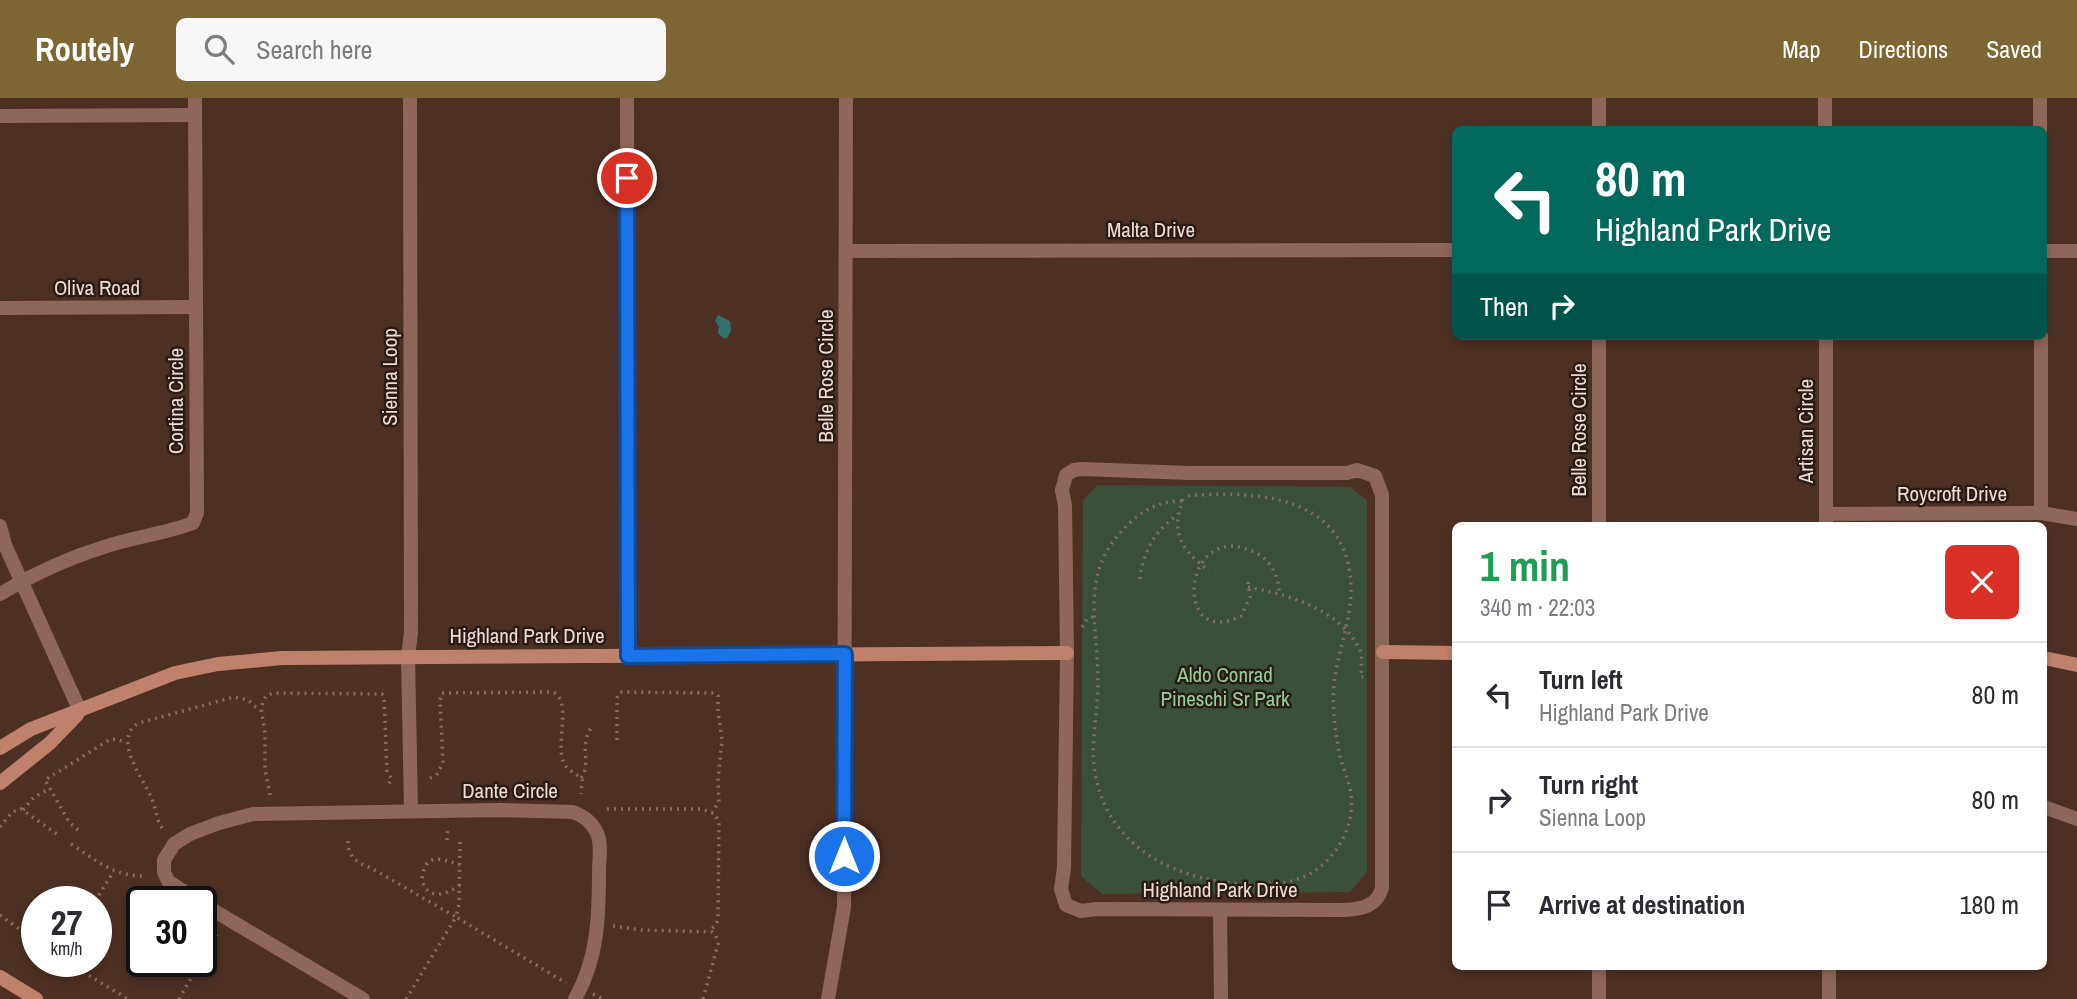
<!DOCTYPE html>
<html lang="en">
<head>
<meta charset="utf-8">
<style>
	body { margin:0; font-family:"Archivo Narrow",sans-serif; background:#f7f7f7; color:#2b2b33; height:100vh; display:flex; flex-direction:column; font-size:26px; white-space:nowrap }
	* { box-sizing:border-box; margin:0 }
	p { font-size:23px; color:#7c7c81 }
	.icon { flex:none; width:38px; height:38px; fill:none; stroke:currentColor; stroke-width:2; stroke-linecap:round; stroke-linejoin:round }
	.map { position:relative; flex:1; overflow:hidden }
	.sheet { position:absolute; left:1452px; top:424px; width:595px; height:448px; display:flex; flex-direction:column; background:#fff; border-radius:10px; box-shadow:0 4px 10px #0003 }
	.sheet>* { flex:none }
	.banner { position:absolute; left:1452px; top:28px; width:595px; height:214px; border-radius:10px; box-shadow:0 4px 10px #0003; background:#00695c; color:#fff; overflow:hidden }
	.speed { position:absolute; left:21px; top:788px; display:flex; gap:14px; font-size:35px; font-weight:700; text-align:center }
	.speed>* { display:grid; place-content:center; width:91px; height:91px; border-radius:50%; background:#fff; box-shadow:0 4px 10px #0003; line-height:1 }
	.speed small { font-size:18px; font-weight:400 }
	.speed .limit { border:4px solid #111; border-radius:10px; background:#fff; color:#111 }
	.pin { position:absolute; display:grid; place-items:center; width:60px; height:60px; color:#fff; margin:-30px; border:4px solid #fff; border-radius:50%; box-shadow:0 2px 7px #0007 }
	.me { position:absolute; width:77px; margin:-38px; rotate:0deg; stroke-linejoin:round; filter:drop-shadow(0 0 5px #0008) }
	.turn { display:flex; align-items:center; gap:24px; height:147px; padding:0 28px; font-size:32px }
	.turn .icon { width:91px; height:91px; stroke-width:2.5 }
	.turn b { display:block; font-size:49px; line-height:60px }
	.then { display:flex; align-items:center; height:66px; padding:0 28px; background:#0003; gap:14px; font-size:26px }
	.round { display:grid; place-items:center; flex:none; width:74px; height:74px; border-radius:10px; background:#f7f7f7 }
	.headline { display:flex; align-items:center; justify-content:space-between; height:119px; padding:0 28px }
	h1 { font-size:42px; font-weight:800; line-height:52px; color:#1e9e55 }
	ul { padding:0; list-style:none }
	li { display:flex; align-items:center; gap:21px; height:105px; padding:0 28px; border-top:2px solid #e1e1e2 }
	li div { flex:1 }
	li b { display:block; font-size:26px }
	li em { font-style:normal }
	header { display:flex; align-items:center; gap:42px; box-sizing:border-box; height:98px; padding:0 35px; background:#7c6733; color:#fff }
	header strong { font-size:33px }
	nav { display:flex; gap:38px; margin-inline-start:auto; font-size:24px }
	.search { width:490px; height:63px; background:#f7f7f7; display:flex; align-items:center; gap:18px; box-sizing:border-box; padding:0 24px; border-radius:10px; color:#7c7c81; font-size:26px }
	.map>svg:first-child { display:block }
	.green { fill:#3a503b }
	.water { fill:#337171 }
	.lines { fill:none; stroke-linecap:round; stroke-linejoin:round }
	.path { stroke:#866d62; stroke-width:3.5; stroke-dasharray:2 5; stroke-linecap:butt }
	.street { stroke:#8f675a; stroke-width:14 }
	.secondary { stroke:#c0816c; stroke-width:14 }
	.route-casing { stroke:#114b97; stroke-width:18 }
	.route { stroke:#1a73e8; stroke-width:12 }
	.labels { text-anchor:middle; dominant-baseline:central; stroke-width:5; stroke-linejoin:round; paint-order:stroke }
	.street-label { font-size:21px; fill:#eedbd3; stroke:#291c16 }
	.park-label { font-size:21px; fill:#96ce99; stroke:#291c16 }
</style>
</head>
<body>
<header>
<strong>Routely</strong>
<div class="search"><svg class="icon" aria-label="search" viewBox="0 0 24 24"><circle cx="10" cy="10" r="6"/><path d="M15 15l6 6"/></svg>Search here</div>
<nav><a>Map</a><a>Directions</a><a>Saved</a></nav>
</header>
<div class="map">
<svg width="2077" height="901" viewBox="0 0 2077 901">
	<rect width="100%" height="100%" fill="#4d3024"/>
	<path class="green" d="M1098 387 1350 389 1367 402V774L1350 794 1102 796 1081 778 1083 402Z"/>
	<path class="water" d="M718 217 730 223 731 233 727 240H723L718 235 719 229 715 223Z"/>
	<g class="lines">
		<g class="path">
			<path d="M1183 401C1170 436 1182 452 1209 473"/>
			<path d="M1182 403C1161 403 1147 410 1132 423 1077 471 1098 523 1098 585 1098 617 1089 648 1096 680 1113 761 1196 790 1271 786 1294 785 1315 777 1330 759 1348 740 1356 712 1349 686 1346 675 1341 665 1339 654 1335 632 1332 610 1334 587 1337 555 1350 527 1351 494 1352 396 1257 392 1184 398"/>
			<path d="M1140 481C1142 456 1156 430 1178 417"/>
			<path d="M1248 484 1250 499 1241 518C1171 554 1182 417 1256 455 1271 463 1279 478 1279 495"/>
			<path d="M1248 489C1289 497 1340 511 1360 552 1363 559 1361 571 1361 579H1363"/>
			<path d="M1082 529 1087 521 1093 519"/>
			<path d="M617 642V600L620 594 715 595 718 598V613L722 642 718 682 719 704 712 714"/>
			<path d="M430 680 437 676 443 665 440 602 442 595 553 594C572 603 556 643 563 663 566 673 576 674 582 682L581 696"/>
			<path d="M581 680C592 664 578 647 592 629"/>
			<path d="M270 697 265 671V636L261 609 266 598 273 595 382 596 384 599 387 674 392 681 388 687 390 689"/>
			<path d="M607 711H702L715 716 719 725 718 822 715 828 708 833"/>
			<path d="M23 712 34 699 49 691"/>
			<path d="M0 729 12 714 21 711 57 736"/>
			<path d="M162 730C156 721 156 709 151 699 143 680 111 640 139 625L234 599 248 602 260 613"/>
			<path d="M78 732 69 724 45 682 109 642 117 641 126 645"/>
			<path d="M447 742 448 728"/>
			<path d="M348 743C348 759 357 765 371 770L456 819 459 806 460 743"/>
			<path d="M71 746C95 762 114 778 143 778"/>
			<path d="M1222 785 1227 791 1239 796 1251 791 1255 786"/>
			<path d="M460 787C446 797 428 803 422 782 424 753 442 761 460 767"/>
			<path d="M95 803 114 773"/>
			<path d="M0 817 37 844"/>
			<path d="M613 828 641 832 712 834 716 838 718 846 703 901"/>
			<path d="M201 862 218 834"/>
			<path d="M65 863 128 901"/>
			<path d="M593 896 603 901"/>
			<path d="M179 901 201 863"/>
			<path d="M406 901 456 819 566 885"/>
		</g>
		<g class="street">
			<path d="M410 0 411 535 408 558 411 713"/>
			<path d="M627 0 628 558"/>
			<path d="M1599 0V32"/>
			<path d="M1825 0V32"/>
			<path d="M2040 0V32"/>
			<path d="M0 18 195 17"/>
			<path d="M846 153 1456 152"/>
			<path d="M2044 153H2077"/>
			<path d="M0 210 195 209"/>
			<path d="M1826 238V427"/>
			<path d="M2041 238V415"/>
			<path d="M1082 371 1189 375H1347L1357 372 1375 378 1382 397V790C1377 808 1362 811 1345 812L1097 811 1081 813 1066 807 1061 791 1064 770 1067 555 1065 408 1062 392 1066 377 1074 372Z"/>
			<path d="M1826 416 2041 415 2077 421"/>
			<path d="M1599 427V238"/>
			<path d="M0 428 5 447 80 613"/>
			<path d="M0 496C32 477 68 460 104 449 133 439 164 436 193 425L197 415 195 0"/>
			<path d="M2044 709 2077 721"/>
			<path d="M198 803 168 783 164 774V762L174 746 190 736 219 725 253 716 500 712 573 714C584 718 592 724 597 735 602 746 599 761 599 773 599 819 598 860 575 901"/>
			<path d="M201 805 363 901"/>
			<path d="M1220 812 1221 901"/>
			<path d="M1599 868V901"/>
			<path d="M828 901 844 809 846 0"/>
			<path d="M1829 901V868"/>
		</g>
		<g class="secondary">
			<path d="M1383 554 1456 555"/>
			<path d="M2044 560 2077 567"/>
			<path d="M0 650 31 631 175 575 218 566 282 560 1067 555"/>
			<path d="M0 685 50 645 77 617"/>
			<path d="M0 879 36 901"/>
		</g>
	</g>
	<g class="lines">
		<defs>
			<path id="route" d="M627 80 628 558 845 556 844 758"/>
		</defs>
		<use href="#route" class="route-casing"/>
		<use href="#route" class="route"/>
	</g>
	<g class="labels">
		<g class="street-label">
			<text x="1151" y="131">Malta Drive</text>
			<text x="97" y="189">Oliva Road</text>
			<text transform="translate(825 278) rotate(-90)">Belle Rose Circle</text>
			<text transform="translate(389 279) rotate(-90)">Sienna Loop</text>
			<text transform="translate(175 303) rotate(-90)">Cortina Circle</text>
			<text transform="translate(1578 332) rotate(-90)">Belle Rose Circle</text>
			<text transform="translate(1805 333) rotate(-90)">Artisan Circle</text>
			<text x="1952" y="395">Roycroft Drive</text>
			<text x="527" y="537">Highland Park Drive</text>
			<text x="510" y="692">Dante Circle</text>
			<text x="1220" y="791">Highland Park Drive</text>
		</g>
		<g class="park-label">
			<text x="1225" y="576">Aldo Conrad<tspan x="1225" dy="24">Pineschi Sr Park</tspan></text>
		</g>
	</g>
</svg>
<div class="speed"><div>27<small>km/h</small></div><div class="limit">30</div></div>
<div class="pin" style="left:627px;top:80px;background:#d93025"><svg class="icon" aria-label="arrive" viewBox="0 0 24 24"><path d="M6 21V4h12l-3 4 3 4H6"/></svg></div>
<svg class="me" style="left:844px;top:758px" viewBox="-20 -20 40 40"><circle r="17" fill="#1a73e8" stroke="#fff" stroke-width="3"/><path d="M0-11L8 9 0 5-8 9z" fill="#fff"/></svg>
<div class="banner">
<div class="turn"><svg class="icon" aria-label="left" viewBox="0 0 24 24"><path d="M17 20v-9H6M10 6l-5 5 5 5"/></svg><div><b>80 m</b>Highland Park Drive</div></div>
<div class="then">Then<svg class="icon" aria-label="right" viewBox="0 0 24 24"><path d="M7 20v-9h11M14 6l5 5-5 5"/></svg></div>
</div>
<section class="sheet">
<div class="headline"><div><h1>1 min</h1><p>340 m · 22:03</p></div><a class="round" style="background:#d93025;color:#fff"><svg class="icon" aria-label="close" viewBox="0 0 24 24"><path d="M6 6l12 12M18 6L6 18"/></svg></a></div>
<ul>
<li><svg class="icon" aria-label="left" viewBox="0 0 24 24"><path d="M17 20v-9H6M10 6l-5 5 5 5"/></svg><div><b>Turn left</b><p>Highland Park Drive</p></div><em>80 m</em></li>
<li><svg class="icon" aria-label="right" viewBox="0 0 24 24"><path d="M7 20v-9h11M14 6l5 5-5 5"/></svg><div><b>Turn right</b><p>Sienna Loop</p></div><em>80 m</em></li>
<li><svg class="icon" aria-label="arrive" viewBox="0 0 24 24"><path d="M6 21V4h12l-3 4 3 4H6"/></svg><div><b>Arrive at destination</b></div><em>180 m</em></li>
</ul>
</section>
</div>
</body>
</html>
